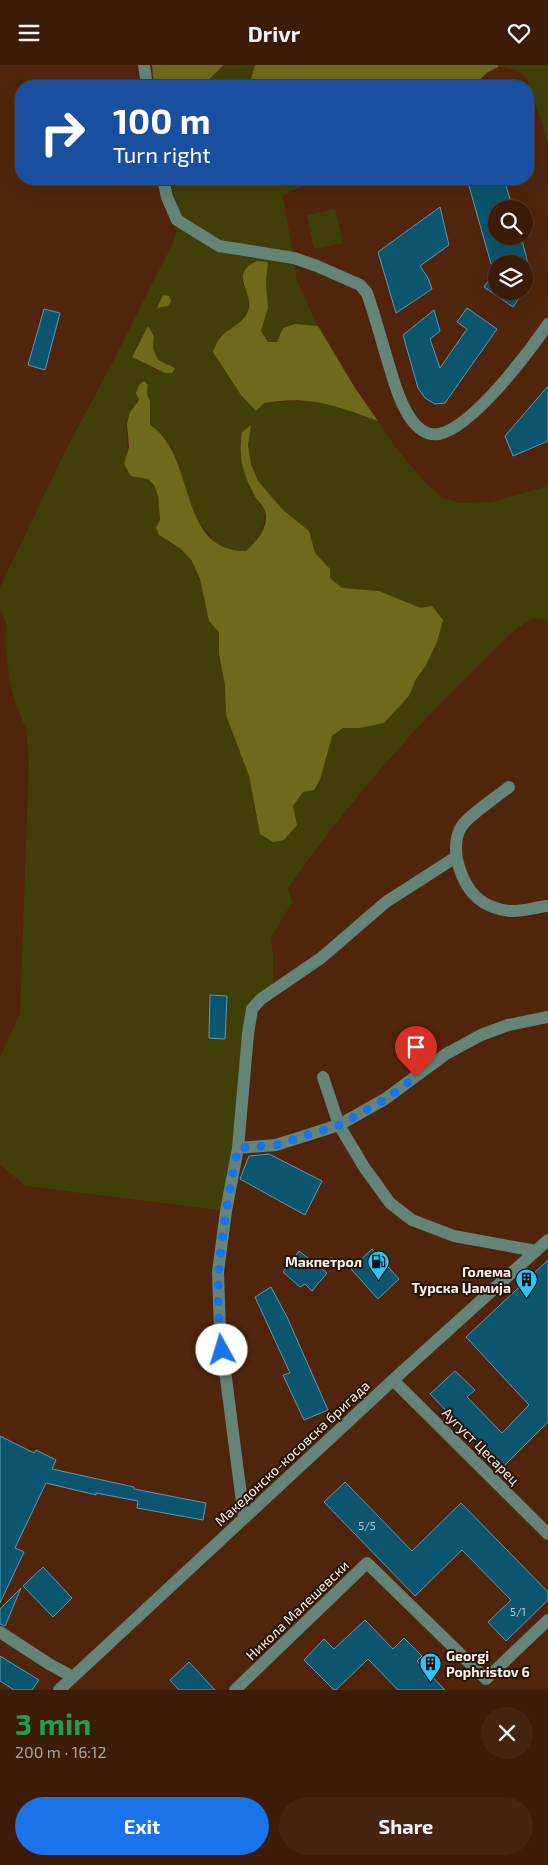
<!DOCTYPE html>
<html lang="en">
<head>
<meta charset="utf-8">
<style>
	body { margin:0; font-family:"Exo 2",sans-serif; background:#432512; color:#f1f3f6; height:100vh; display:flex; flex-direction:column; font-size:19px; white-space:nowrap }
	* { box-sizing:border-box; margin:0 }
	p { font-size:16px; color:#aca19c }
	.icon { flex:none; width:28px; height:28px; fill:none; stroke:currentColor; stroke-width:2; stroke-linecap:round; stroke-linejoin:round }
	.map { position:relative; height:1625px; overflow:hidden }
	.panel { display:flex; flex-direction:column; background:#3c1c09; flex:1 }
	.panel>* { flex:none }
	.top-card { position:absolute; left:15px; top:15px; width:519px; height:105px; border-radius:20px; box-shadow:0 5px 20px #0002,0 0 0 1px #553a2a; background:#1a4fa0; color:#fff; overflow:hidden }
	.buttons { position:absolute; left:488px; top:135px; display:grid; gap:10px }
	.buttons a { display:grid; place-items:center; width:45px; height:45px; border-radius:50%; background:#3c1c09; box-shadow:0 5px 20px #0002,0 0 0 1px #553a2a; font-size:25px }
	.pin { position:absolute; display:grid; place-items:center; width:42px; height:42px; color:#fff; margin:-51px -21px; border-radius:50% 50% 50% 0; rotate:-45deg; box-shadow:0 0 5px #0007 }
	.pin .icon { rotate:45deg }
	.me { position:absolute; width:55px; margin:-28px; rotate:354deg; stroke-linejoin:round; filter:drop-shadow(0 0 4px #0008) }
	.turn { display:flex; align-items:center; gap:18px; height:105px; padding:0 15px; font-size:22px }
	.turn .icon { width:65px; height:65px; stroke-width:2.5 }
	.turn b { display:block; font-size:35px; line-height:42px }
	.round { display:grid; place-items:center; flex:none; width:52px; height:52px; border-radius:26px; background:#432512 }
	.head { display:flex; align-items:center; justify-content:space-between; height:85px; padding:0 15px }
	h1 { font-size:30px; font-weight:700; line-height:38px; color:#1e9e55 }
	.primary-button { display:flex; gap:10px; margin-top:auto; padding:10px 15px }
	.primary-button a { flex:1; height:58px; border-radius:30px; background:#1a73e8; color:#fff; font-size:20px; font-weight:700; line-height:58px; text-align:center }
	.primary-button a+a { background:#432512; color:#f1f3f6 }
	header { display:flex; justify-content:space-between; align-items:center; height:65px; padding:0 15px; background:#3c1c09; font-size:22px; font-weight:700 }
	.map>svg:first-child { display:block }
	.green { fill:#413f08; fill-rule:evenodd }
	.forest { fill:#6d6a1c }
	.building { fill:#0b556e; stroke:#5b99b3 }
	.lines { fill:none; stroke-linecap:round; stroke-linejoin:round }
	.minor { stroke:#638476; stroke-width:12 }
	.route { stroke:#1a73e8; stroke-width:9; stroke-dasharray:0 16.2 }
	.labels { text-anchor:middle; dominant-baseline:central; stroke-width:4; stroke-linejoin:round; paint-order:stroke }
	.number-label { font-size:11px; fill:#c0cacc }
	.poi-label { font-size:14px; font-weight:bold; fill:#fdf1ec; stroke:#28150a; text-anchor:end }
	.street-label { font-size:14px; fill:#fdf1ec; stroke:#28150a }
</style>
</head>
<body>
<header><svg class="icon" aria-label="menu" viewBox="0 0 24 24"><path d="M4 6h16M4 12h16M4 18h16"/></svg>Drivr<svg class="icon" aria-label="heart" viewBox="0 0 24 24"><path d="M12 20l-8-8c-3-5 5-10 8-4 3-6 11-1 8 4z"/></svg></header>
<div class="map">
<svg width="548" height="1625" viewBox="0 0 548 1625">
	<rect width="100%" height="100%" fill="#50250c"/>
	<g class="green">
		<path d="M224 0H255L250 17 256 21H202Z"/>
		<path d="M498 0H548V77L527 14C518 4 511 2 498 2Z"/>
		<path d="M170 114H313V116L283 130 297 216 318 261 295 259 283 263 277 277H268L261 266 268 243 266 217 268 198 257 196 244 207 242 217 249 233 248 247 236 262 220 271 213 287 241 330 256 346 264 338 310 335 342 343 378 356 396 383 427 420 443 433 460 438 492 437 548 421V556C543 553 535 552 530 555 510 566 490 590 473 606 405 672 343 745 288 823L292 838 271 872 273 891V925L256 938 226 1146 25 1121 0 1099V992L20 949 29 694 26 664 15 637 10 618 5 577 6 558 0 542V522L67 383 119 285 173 178C182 151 177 140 170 114ZM148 261 154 271 153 283 158 296 175 303 158 306 132 292ZM148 320 147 329 150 336V360C183 380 180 425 197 455 199 459 204 463 207 467 219 483 226 486 246 486L258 475 264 460 265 446 257 435 242 367 248 380 251 399 258 416 283 445 308 466 315 488 322 495 330 513 334 518 342 523 379 526 421 543 443 555 437 577 426 600 415 616 409 631 384 658 360 663H343L332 671 320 715 303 727 293 741 297 760 260 769 249 711 226 650 225 620 219 589V567L209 555 200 514 192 496 182 484 167 476 156 463C162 452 161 422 148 414 146 413 143 413 140 412L126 389C130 379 125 369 127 358 130 344 141 332 148 320Z"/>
		<path d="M335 144 343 178 314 184 307 150Z"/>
	</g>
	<g class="forest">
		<path d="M152 0H224L202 21H154Z"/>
		<path d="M255 0H498V2L488 7 473 21H256L250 17Z"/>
		<path d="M257 196 268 197 266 217 268 243 261 266 268 277H277L283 263 295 259 318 261 355 323 378 356C335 341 311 330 264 338L256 346 241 330 213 287C215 282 217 276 220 273 227 263 243 260 248 246 255 227 227 210 257 196Z"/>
		<path d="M163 230 169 231 171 236 168 241 157 243Z"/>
		<path d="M148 261 154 271 153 283 158 295 175 303 172 308H165L132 292Z"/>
		<path d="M144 316 148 320 147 329 150 336V360C197 389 176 487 246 486 256 477 270 462 265 446 264 442 259 437 256 433 243 410 238 393 242 367L251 360 248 380 251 399 258 416 283 445 309 466 315 488 330 504V513L342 523 379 526 421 543 432 541 443 555 437 577 426 600 415 616 409 631 384 658 360 663H343L332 671 320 715 314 725 303 727 293 741 297 760 284 775 273 777 260 769 249 711 226 650 225 620 219 589V567L209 556 200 514 192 496 181 484 159 470 156 463 160 454 158 431 154 420 148 414 131 411 124 399 129 382 127 359 130 347 139 335 136 328 139 320Z"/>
	</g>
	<g class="building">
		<path d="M479 114H504L513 144H496V171H521L528 199H491L469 121Z"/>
		<path d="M440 142 449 180 420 201 428 213 432 224 396 248 378 187Z"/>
		<path d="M496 204V226H524L513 242 484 222Z"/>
		<path d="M467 243 497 264 445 338 435 339 425 333 418 323 403 270 434 245 440 266 430 274 440 303 467 264 457 257Z"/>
		<path d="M44 244 60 248 45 305 28 300Z"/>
		<path d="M548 321V376L513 391 505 371Z"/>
		<path d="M210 930 227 931 225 974 209 973Z"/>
		<path d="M269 1089 322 1116 305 1150 240 1114 249 1091Z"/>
		<path d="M372 1184 399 1214 378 1234 351 1204Z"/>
		<path d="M299 1186 327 1208 312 1226 305 1219 300 1222 283 1207Z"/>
		<path d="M548 1195V1357L502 1403 430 1329 455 1306 475 1325 467 1332 502 1368 529 1340 466 1272Z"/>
		<path d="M271 1222 287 1252 328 1345 304 1355 283 1310 290 1308 255 1232Z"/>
		<path d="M0 1371 34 1388 36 1385 56 1395 52 1404 134 1422V1424L206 1438 203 1455 137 1443 138 1436 96 1428V1430L46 1418 15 1483 24 1487 0 1538Z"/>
		<path d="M345 1417 412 1486 461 1438 548 1527V1535L506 1576 488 1557 511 1535 462 1485 415 1531 324 1437Z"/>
		<path d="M43 1502 72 1533 53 1552 23 1521Z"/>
		<path d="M21 1523 5 1561 0 1559V1544Z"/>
		<path d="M365 1555 393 1584 404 1573 422 1591 417 1596 445 1625H398L368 1594 336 1625H334L304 1595 324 1574 334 1584Z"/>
		<path d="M0 1591 39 1615 32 1625H14L0 1616Z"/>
		<path d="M189 1597 215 1625H179L170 1615Z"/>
	</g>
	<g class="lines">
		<g class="minor">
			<path d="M144 0 147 21"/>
			<path d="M163 114 167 132 177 155 219 181 294 193 317 201 360 220 367 228C375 251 381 274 388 297 394 316 399 337 411 354 417 363 427 371 439 369 473 362 529 287 548 259"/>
			<path d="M509 722C498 731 469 750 462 761 454 772 455 790 459 802 467 828 482 843 510 846 522 847 536 842 548 841"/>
			<path d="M323 1012 339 1060 364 1102 390 1138 412 1155 454 1171 536 1186"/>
			<path d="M238 1083 276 1080 339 1060 385 1034 446 989 481 970 508 960 548 952"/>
			<path d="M393 1315 548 1469"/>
			<path d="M244 1453 220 1267 218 1207 226 1146 238 1083 248 969 252 944 261 934 321 893 386 837 456 792"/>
			<path d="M0 1567 49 1599 73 1612"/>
			<path d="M59 1625 393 1315 548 1175"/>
			<path d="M235 1625 367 1498 486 1614 548 1555"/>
		</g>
	</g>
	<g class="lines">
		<path class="route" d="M222 1285C219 1259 217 1231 219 1205 222 1164 230 1123 238 1083L276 1080 339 1060 386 1034 416 1012"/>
	</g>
	<defs>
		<symbol id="fuel-pin" viewBox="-11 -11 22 30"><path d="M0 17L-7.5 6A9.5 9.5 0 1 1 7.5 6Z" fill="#27c8ff" stroke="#28150a"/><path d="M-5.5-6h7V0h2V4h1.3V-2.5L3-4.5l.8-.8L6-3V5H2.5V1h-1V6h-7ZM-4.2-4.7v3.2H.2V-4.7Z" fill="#111"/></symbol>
		<symbol id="building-pin" viewBox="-11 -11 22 30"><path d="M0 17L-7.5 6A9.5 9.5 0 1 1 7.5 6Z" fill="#27c8ff" stroke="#28150a"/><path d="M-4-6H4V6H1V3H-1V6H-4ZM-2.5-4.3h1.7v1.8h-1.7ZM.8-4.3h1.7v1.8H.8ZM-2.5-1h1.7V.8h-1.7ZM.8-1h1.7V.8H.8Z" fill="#111"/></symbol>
	</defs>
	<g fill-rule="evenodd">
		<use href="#fuel-pin" x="366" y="1184" width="25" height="34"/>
		<use href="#building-pin" x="514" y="1202" width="25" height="34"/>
		<use href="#building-pin" x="418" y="1586" width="25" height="34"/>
	</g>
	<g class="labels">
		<g class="number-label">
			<text x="367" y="1460">5/5</text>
			<text x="518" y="1546">5/1</text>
		</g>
		<g class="poi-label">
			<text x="362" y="1196">Макпетрол</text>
			<text x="511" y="1206">Голема<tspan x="511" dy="16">Турска Џамија</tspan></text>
			<text x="446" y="1590" text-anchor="start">Georgi<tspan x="446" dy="16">Pophristov 6</tspan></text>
		</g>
		<g class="street-label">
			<text transform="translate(481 1381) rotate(45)">Аугуст Цесарец</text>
			<text transform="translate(292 1388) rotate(-43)">Македонско-косовска бригада</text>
			<text transform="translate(297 1545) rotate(-44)">Никола Малешевски</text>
		</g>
	</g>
</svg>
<div class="buttons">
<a><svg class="icon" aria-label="search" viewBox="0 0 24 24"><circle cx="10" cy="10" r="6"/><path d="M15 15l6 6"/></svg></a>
<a><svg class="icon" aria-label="layers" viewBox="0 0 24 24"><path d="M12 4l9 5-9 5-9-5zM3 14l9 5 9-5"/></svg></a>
</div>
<div class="pin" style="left:416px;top:1012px;background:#d93025"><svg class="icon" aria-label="arrive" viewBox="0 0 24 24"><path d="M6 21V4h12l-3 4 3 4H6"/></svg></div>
<svg class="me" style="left:222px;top:1285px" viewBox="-20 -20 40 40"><circle r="19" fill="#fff"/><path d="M0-13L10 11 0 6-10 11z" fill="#1a73e8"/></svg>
<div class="top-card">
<div class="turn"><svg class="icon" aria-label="right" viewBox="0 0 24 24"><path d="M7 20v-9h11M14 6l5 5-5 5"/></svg><div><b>100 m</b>Turn right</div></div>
</div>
</div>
<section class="panel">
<div class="head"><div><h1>3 min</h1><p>200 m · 16:12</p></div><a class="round"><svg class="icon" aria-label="close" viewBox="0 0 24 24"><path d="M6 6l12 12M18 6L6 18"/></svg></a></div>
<div class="primary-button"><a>Exit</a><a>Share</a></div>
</section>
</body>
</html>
